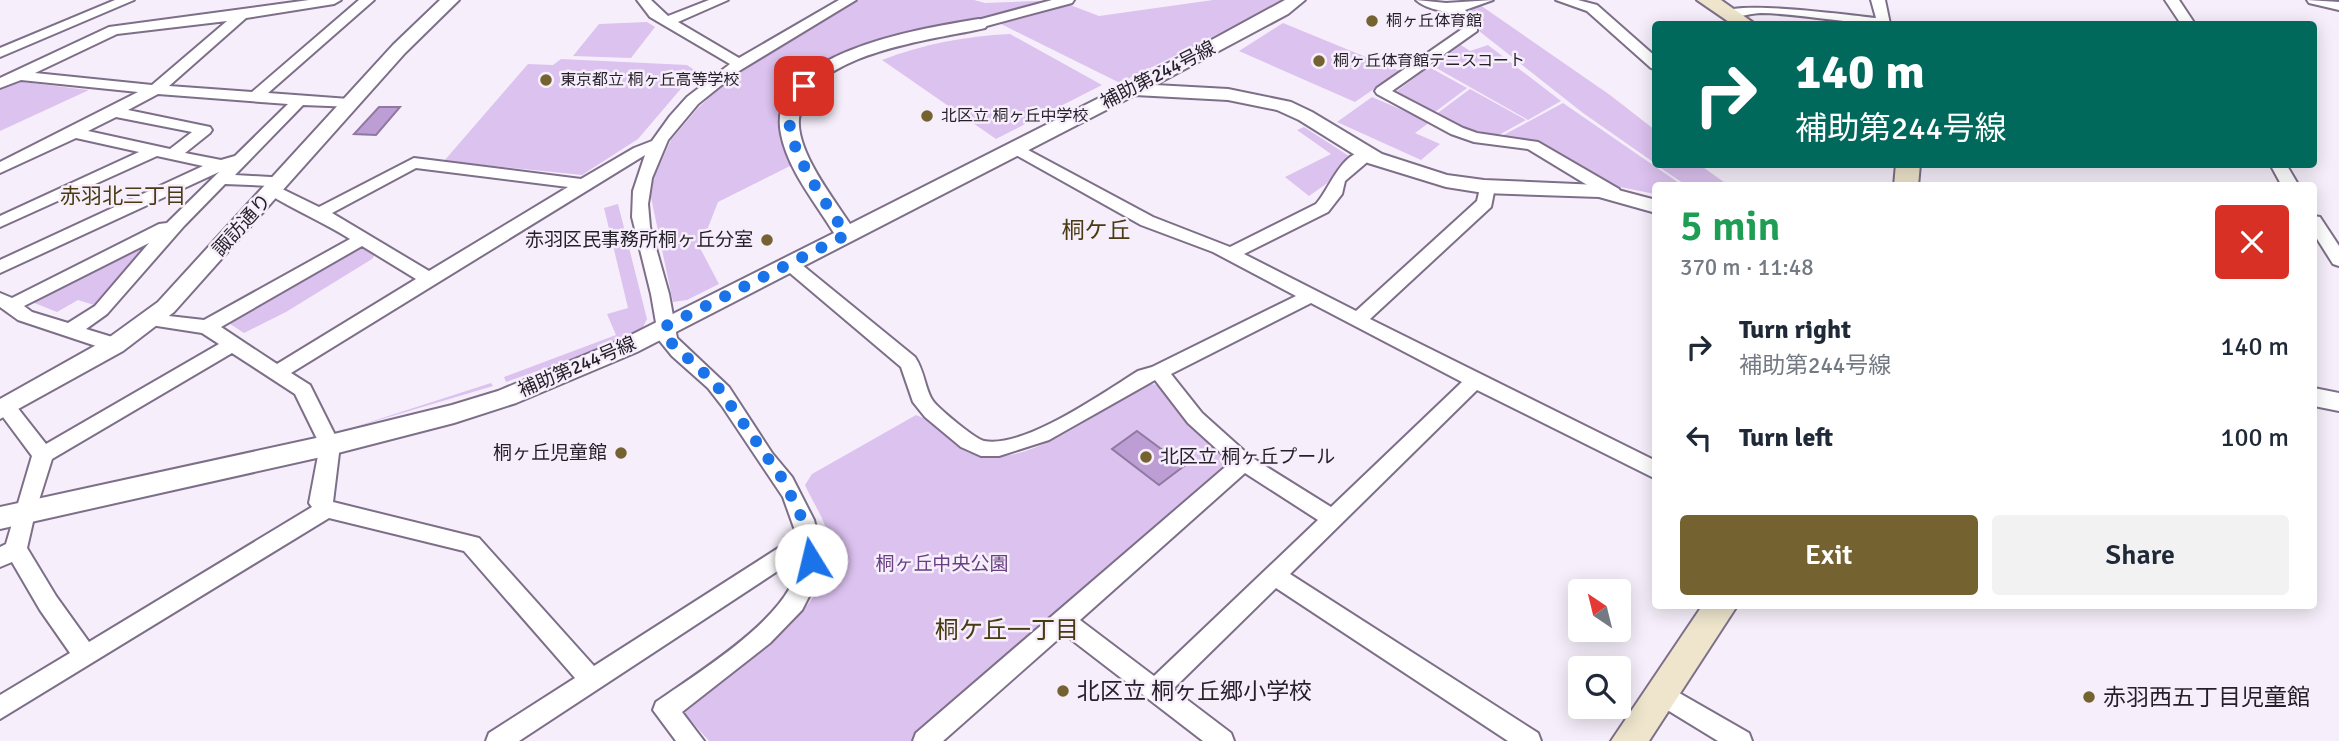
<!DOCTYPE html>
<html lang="en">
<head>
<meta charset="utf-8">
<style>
	body { margin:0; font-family:Signika,"Noto Sans JP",sans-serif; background:#f2f2f3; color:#1f2937; height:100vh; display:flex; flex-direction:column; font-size:26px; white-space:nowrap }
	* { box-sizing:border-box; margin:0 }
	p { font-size:23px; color:#747a83 }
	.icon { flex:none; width:38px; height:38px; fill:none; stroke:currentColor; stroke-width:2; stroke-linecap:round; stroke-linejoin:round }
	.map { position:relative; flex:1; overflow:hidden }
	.drawer { position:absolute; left:1652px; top:182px; width:665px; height:427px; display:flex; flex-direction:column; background:#fff; border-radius:7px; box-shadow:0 4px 18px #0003 }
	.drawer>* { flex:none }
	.guide { position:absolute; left:1652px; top:21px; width:665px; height:147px; border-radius:7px; box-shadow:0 4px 18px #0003; background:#00695c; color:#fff; overflow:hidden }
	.needle { width:46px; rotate:325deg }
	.controls { position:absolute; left:1568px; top:579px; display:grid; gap:14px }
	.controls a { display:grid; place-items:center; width:63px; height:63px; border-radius:7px; background:#fff; box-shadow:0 4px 18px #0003; font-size:35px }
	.pin { position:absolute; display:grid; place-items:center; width:60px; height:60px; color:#fff; margin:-30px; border-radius:14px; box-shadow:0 4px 10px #0006 }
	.me { position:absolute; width:77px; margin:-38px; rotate:351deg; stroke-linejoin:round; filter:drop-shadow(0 0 5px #0008) }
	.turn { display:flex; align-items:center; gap:24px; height:147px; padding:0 28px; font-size:32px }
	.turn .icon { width:91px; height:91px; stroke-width:2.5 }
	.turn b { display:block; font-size:49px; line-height:60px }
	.round { display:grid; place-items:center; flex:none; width:74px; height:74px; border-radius:7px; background:#f2f2f3 }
	.headline { display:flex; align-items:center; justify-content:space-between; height:119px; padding:0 28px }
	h1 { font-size:42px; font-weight:600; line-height:52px; color:#1e9e55 }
	.cta { display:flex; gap:14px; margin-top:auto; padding:14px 28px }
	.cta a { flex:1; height:80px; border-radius:7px; background:#756231; color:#fff; font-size:28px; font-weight:600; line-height:80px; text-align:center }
	.cta a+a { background:#f2f2f3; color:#1f2937 }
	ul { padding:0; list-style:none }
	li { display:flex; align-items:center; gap:21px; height:91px; padding:0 28px }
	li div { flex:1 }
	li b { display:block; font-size:26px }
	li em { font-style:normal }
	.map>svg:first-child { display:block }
	.green { fill:#dcc2ef }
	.water { fill:#bd9ed4; stroke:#8f78a1; stroke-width:2 }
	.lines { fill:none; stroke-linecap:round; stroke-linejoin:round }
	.minor-casing { stroke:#7e6f89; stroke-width:4 }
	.tertiary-casing { stroke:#7e6f89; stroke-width:4 }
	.secondary-casing { stroke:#7e6f89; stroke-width:4 }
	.minor { fill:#fff; fill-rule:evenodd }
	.tertiary { fill:#fff; fill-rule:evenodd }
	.secondary { fill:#eee5cc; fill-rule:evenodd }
	.route { stroke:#1a73e8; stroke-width:12; stroke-dasharray:0 21.6 }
	.poi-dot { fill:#756231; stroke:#f6effb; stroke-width:2.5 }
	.labels { text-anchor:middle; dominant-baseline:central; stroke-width:5; stroke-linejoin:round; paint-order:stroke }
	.far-poi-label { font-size:16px; fill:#251f2a; stroke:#f6effb; text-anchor:start }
	.street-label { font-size:19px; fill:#251f2a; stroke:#f6effb }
	.poi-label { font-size:19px; fill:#251f2a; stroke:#f6effb; text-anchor:end }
	.park-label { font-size:19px; fill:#694083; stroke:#f6effb }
	.neighbourhood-label { font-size:21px; fill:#493a12; stroke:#f6effb }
	.quarter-label { font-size:23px; fill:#493a12; stroke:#f6effb }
	.near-poi-label { font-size:23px; fill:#251f2a; stroke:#f6effb; text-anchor:start }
	.near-neighbourhood-label { font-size:24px; fill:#493a12; stroke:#f6effb }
</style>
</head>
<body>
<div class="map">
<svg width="2339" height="741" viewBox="0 0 2339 741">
	<rect width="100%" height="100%" fill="#f6effb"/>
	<g class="green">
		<path d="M859 0H974L985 3 1057 0 1099 16 1213 0H1281L1271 8 1120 83 989 18 889 39 802 80 783 102V135L794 164 718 202 700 248 719 284 687 300 673 302 649 188 671 140 698 108 729 79Z"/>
		<path d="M1480 5 1610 95 1655 130 1656 164 1583 113 1479 31 1481 27 1463 10Z"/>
		<path d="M647 22 655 27 631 58 573 56 599 24Z"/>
		<path d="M1283 23 1400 71 1355 102 1239 51Z"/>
		<path d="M1010 34 1102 85 996 139 882 60C924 44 965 36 1010 34Z"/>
		<path d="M1461 45 1470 51 1488 45 1561 101 1528 120 1431 65Z"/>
		<path d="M561 59 687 65 696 71 638 139 582 175 444 161 528 64 553 65Z"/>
		<path d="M1429 67 1467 88 1431 115 1393 94Z"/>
		<path d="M14 81 89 90 0 131V87Z"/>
		<path d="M1470 89 1526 120 1497 136 1466 128 1462 130 1435 115Z"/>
		<path d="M1372 97 1430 122 1415 133 1440 144 1421 160 1337 122Z"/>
		<path d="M1563 103 1682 185 1656 186 1655 194 1605 184 1563 157 1498 138Z"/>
		<path d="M1304 127 1352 158 1326 184 1309 196 1285 177 1331 154 1297 130Z"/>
		<path d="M1656 165H1700L1728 185H1686Z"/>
		<path d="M618 204 647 319 641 331 574 362 572 359 506 382 504 377 616 335 607 314 628 308 604 208Z"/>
		<path d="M145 242 149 244 94 305 78 300 57 312 27 300Z"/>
		<path d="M363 246 375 255 372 259 286 312 244 333 230 324 356 247Z"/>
		<path d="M491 383 493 386 345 430Z"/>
		<path d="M1151 384 1160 385 1231 462 912 741H709L685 714 686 705C733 671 822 619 829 556 833 529 815 508 805 485L812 474 916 415C939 423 951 448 973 454 1028 469 1095 414 1139 387Z"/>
	</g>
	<g class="water">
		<path d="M379 107H400L376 135 354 134Z"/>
		<path d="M1137 431 1184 466 1159 485 1112 449Z"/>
	</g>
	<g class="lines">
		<defs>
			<g id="minor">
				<path d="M115 0H134L0 57V48Z"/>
				<path d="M309 0H341L334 4 246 18 169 86 252 92 359 0H374L268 93 349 99 357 104 354 107 303 105 235 175 287 178 289 181 287 184 276 186 319 207 414 158 581 179 634 148 652 141 670 116 687 97 730 64 650 17 637 0H651L668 16 709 0H728L678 22 739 58 839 0H856L739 71 698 104 668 140 652 178 648 204 650 227 669 294 677 338 729 387 772 453 792 477 814 520 821 548 820 575 802 610 770 643 682 712 704 741H676L653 710 656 702C698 672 800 612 799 557L519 741H486L489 733 575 678 464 551 329 518 0 719V695L70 653 40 610 12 562 0 567V547L6 544 32 456 0 413V402H13L46 444 219 344 202 333 144 324 142 320 144 316 151 314 204 320 350 239C323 222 294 210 267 193L265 190 271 186 225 184 184 226 107 314 86 329 122 340 124 345 122 350H108L18 320 0 307V293L12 298 159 224 167 223 219 172 0 273V260L203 166 157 156 0 227V216L139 152 76 138 0 173V162L138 92 21 80 0 88V78L109 27ZM227 21 152 85 35 73 117 34ZM158 94 288 104 235 156 221 160 185 153 210 133 212 130 210 127 128 110ZM116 117 192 132 170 149 88 131ZM645 155 633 191 632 217 651 294 659 340 672 356 708 388 722 406 783 497 797 536 594 666 479 538 333 502 340 445 310 385 291 373ZM416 168 568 187 429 271 332 213ZM149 243 95 306 68 323 32 312 24 306ZM362 246 416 279 277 364 221 327ZM232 353 295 394 320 445 309 503 312 507 89 642 56 596 27 548 35 513 52 459Z"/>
				<path d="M1052 0H1074L1072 3 979 28 972 24 974 21Z"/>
				<path d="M1416 0 1446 3 1493 0 1465 10 1477 21V31L1392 91 1463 128 1477 133 1538 142 1619 189 1621 193 1619 197H1607L1528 149 1474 142 1451 134 1377 94 1375 91 1377 88 1465 27C1455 7 1431 14 1416 0Z"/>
				<path d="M1556 0H1578L1597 5 1656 57V69L1651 68 1587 11Z"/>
				<path d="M1871 0H1885L1890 24C1846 24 1804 14 1761 13 1748 13 1729 22 1719 13 1739 0 1846 15 1876 18Z"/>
				<path d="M2165 0H2179L2195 24H2181Z"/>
				<path d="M2307 0 2339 2V10L2309 3Z"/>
				<path d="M1015 143 1153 217 1230 247 1316 204C1330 189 1343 145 1372 152L1374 155 1372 158 1345 181 1342 194 1328 212 1244 254 1356 311 1477 201 1481 184H1493L1495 187 1491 207 1370 319 1656 461V479L1477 390 1290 574 1538 733 1541 741H1508L1276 588 1173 689 1231 733 1234 741H1203L1064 634 943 741H913L916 733 1231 462 1188 423 1155 380 1049 440 999 456H981L961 447 925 417 913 402 901 367 784 268 781 264 784 260H796L915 357C925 372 925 390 933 401 939 409 975 439 984 441 1024 449 1104 392 1138 371L1152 367 1296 296 1213 252 1141 225 1009 151 1007 148ZM1311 303 1462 382 1331 507 1251 457 1202 413 1171 374ZM1245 473 1318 520 1154 676 1080 620Z"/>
				<path d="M2270 164H2286L2299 186H2282Z"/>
				<path d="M2314 216 2320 217 2339 246V266L2333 264 2314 234Z"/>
				<path d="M1660 682 1749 733 1752 741H1718L1651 700 1648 693 1651 686Z"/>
			</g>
			<g id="tertiary">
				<path d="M440 0H459L405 53 174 312 123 351 0 419V399L107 339 158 302 393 45Z"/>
				<path d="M1285 0H1305L1288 14 1155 85 1228 89 1291 102 1312 112 1382 154 1447 175 1484 180 1599 185 1656 200V213L1599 197 1484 193 1446 187 1368 163 1299 120 1277 110 1228 100 1135 95 637 352 516 403 454 423 330 455 0 529V507L330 435 452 405 498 391 621 340 834 233C815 202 788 170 781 134 764 52 925 28 979 19L988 24 985 28C935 40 805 52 799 119 796 151 833 198 850 224L1184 55Z"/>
				<path d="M2314 388 2339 393V411L2314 406Z"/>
			</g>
			<g id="secondary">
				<path d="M1697 0H1721L1755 24H1732Z"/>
				<path d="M1896 164H1920L1918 186H1894Z"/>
				<path d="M1702 606H1737L1649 741H1611Z"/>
			</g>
		</defs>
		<use href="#minor" class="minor-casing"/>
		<use href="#tertiary" class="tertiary-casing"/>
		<use href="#secondary" class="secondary-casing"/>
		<use href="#minor" class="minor"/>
		<use href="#tertiary" class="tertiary"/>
		<use href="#secondary" class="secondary"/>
	</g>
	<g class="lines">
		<path class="route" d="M804 86C798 95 792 104 790 115 784 146 830 208 846 235L666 326V338L715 383 784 481 808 531 811 560"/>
	</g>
	<g class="poi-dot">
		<circle cx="1372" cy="21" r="7"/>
		<circle cx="1319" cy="61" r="7"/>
		<circle cx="546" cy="80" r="7"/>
		<circle cx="927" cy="116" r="7"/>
		<circle cx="767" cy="240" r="7"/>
		<circle cx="621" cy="453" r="7"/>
		<circle cx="1146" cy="457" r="7"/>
		<circle cx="1063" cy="691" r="7"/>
		<circle cx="2089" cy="697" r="7"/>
	</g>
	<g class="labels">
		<g class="far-poi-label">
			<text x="1386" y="21">桐ヶ丘体育館</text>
			<text x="1333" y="61">桐ヶ丘体育館テニスコート</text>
			<text x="560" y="80">東京都立 桐ヶ丘高等学校</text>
			<text x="941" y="116">北区立 桐ヶ丘中学校</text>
		</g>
		<g class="street-label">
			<text transform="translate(1158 75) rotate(-27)">補助第244号線</text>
			<text transform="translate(242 225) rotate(-48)">諏訪通り</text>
			<text transform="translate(577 367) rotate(-23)">補助第244号線</text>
		</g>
		<g class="poi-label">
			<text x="753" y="240">赤羽区民事務所桐ヶ丘分室</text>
			<text x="607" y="453">桐ヶ丘児童館</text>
			<text x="1160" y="457" text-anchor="start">北区立 桐ヶ丘プール</text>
		</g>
		<g class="park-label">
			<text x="942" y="564">桐ヶ丘中央公園</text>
		</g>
		<g class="neighbourhood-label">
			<text x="123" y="196">赤羽北三丁目</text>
		</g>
		<g class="quarter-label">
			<text x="1096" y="230">桐ケ丘</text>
		</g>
		<g class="near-poi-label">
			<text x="1077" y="691">北区立 桐ヶ丘郷小学校</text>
			<text x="2103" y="697">赤羽西五丁目児童館</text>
		</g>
		<g class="near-neighbourhood-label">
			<text x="1007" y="630">桐ケ丘一丁目</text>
		</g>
	</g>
</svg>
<div class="controls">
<a><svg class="needle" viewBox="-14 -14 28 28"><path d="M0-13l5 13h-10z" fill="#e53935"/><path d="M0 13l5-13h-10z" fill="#747a83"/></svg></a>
<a><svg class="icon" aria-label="search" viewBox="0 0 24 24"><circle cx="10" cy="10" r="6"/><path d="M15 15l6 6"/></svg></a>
</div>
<div class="pin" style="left:804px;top:86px;background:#d93025"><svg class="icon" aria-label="arrive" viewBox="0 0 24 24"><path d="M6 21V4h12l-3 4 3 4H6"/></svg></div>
<svg class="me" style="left:811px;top:560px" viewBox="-20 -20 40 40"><circle r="19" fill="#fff"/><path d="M0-13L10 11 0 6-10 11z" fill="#1a73e8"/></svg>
<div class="guide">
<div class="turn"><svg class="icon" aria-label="right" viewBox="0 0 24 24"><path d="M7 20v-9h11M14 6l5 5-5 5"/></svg><div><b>140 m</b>補助第244号線</div></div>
</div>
<section class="drawer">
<div class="headline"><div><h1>5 min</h1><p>370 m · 11:48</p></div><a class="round" style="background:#d93025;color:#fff"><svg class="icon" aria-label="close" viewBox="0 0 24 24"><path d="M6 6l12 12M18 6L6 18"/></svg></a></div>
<ul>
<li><svg class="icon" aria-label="right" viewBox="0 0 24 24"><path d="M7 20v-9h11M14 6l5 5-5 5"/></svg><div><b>Turn right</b><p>補助第244号線</p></div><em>140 m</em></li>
<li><svg class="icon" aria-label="left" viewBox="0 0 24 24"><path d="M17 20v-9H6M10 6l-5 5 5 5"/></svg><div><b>Turn left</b></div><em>100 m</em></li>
</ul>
<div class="cta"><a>Exit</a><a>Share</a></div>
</section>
</div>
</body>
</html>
